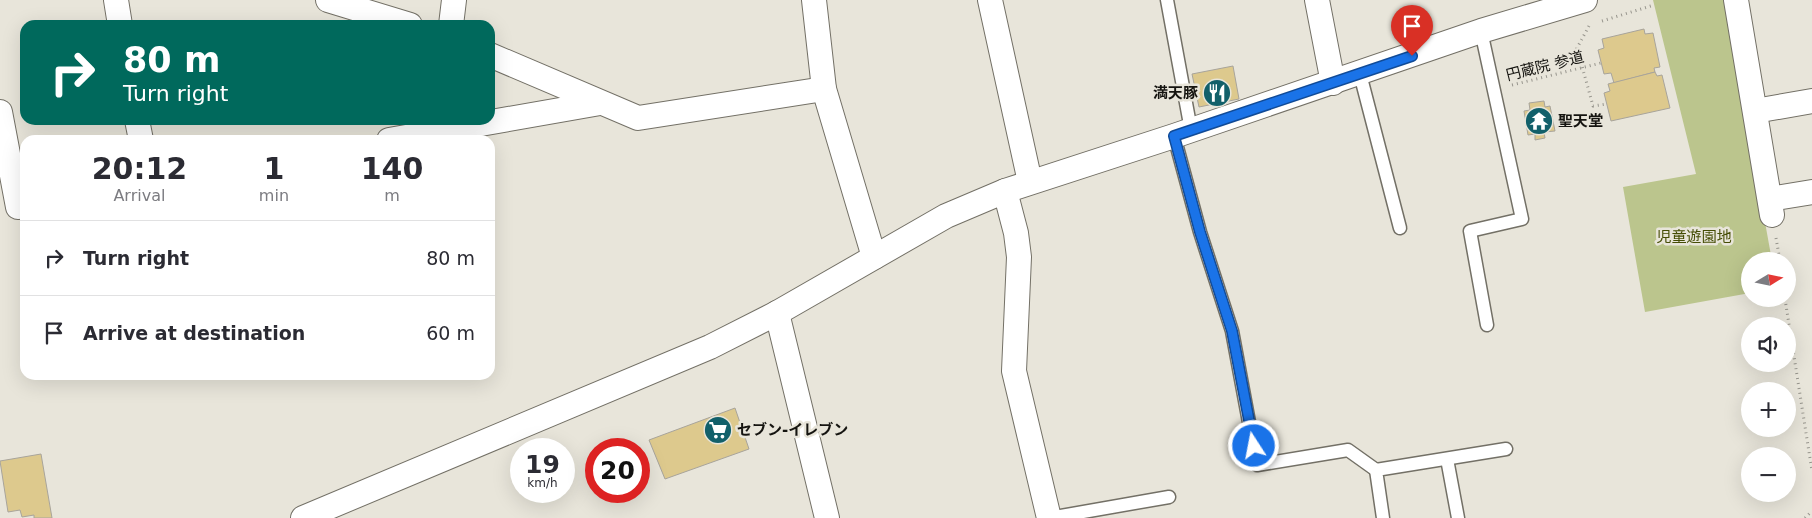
<!DOCTYPE html>
<html lang="en">
<head>
<meta charset="utf-8">
<style>
	body { margin:0; font-family:"DejaVu Sans","Noto Sans JP",sans-serif; background:#f7f7f7; color:#2b2b33; height:100vh; display:flex; flex-direction:column; font-size:19px; white-space:nowrap }
	* { box-sizing:border-box; margin:0 }
	p { font-size:16px; color:#7c7c81 }
	.icon { flex:none; width:28px; height:28px; fill:none; stroke:currentColor; stroke-width:2; stroke-linecap:round; stroke-linejoin:round }
	.map { position:relative; flex:1; overflow:hidden }
	.side { position:absolute; left:20px; top:135px; width:475px; height:245px; display:flex; flex-direction:column; background:#fff; border-radius:15px; box-shadow:0 5px 20px #0002 }
	.side>* { flex:none }
	.top-card { position:absolute; left:20px; top:20px; width:475px; height:105px; border-radius:15px; box-shadow:0 5px 20px #0002; background:#00695c; color:#fff; overflow:hidden }
	.needle { width:32px; rotate:80deg }
	.buttons { position:absolute; left:1741px; top:252px; display:grid; gap:10px }
	.buttons a { display:grid; place-items:center; width:55px; height:55px; border-radius:50%; background:#fff; box-shadow:0 5px 20px #0002; font-size:25px }
	.speed { position:absolute; left:510px; top:438px; display:flex; gap:10px; font-size:25px; font-weight:700; text-align:center }
	.speed>* { display:grid; place-content:center; width:65px; height:65px; border-radius:50%; background:#fff; box-shadow:0 5px 20px #0002; line-height:1 }
	.speed small { font-size:12px; font-weight:400 }
	.speed .limit { border:8px solid #d22; background:#fff; color:#111 }
	.pin { position:absolute; display:grid; place-items:center; width:42px; height:42px; color:#fff; margin:-51px -21px; border-radius:50% 50% 50% 0; rotate:-45deg; box-shadow:0 0 5px #0007 }
	.pin .icon { rotate:45deg }
	.me { position:absolute; width:55px; margin:-28px; rotate:349deg; stroke-linejoin:round; filter:drop-shadow(0 0 4px #0008) }
	.turn { display:flex; align-items:center; gap:18px; height:105px; padding:0 20px; font-size:22px }
	.turn .icon { width:65px; height:65px; stroke-width:2.5 }
	.turn b { display:block; font-size:35px; line-height:42px }
	.eta { display:flex; justify-content:space-evenly; align-items:center; height:85px; text-align:center }
	.eta b { font-size:30px; font-weight:600; line-height:35px }
	ul { padding:0; list-style:none }
	li { display:flex; align-items:center; gap:15px; height:75px; padding:0 20px; border-top:1px solid #e1e1e2 }
	li div { flex:1 }
	li b { display:block; font-size:19px }
	li em { font-style:normal }
	.map>svg:first-child { display:block }
	.green { fill:#bbc58d }
	.building { fill:#ddc98d; stroke:#a8a49b }
	.lines { fill:none; stroke-linecap:round; stroke-linejoin:round }
	.service-casing { stroke:#737066; stroke-width:15 }
	.minor-casing { stroke:#737066; stroke-width:26 }
	.path { stroke:#97958d; stroke-width:3; stroke-dasharray:1 4; stroke-linecap:butt }
	.service { stroke:#fff; stroke-width:12 }
	.minor { stroke:#fff; stroke-width:24 }
	.route-casing { stroke:#114b97; stroke-width:12 }
	.route { stroke:#1a73e8; stroke-width:9 }
	.labels { text-anchor:middle; dominant-baseline:central; stroke-width:5; stroke-linejoin:round; paint-order:stroke }
	.street-label { font-size:15px; fill:#151410; stroke:#e8e5da }
	.poi-label { font-size:15px; font-weight:bold; fill:#151410; stroke:#e8e5da; text-anchor:start }
	.park-label { font-size:15px; fill:#454d05; stroke:#e8e5da }
</style>
</head>
<body>
<div class="map">
<svg width="1812" height="518" viewBox="0 0 1812 518">
	<rect width="100%" height="100%" fill="#e8e5da"/>
	<path class="green" d="M1653 0H1725L1772 261H1750V293L1645 312 1623 187 1696 174Z"/>
	<g class="building">
		<path d="M1644 29 1645 34 1653 33 1660 67 1654 68 1655 72 1614 83 1611 73 1604 74 1598 50 1604 48 1602 39Z"/>
		<path d="M1233 66 1239 99 1199 107 1192 74Z"/>
		<path d="M1655 72 1657 76 1662 75 1670 108 1611 121 1604 93 1610 91 1608 84Z"/>
		<path d="M1544 101 1545 107 1550 106 1555 131 1544 132 1545 138 1535 140V134L1528 135 1524 111 1530 110 1529 103Z"/>
		<path d="M735 408 749 449 665 479 649 440Z"/>
		<path d="M41 454 52 518H34V515L22 517 20 510 8 512 0 461Z"/>
	</g>
	<g class="lines">
		<defs>
			<g id="service">
				<path d="M1167 0 1191 130"/>
				<path d="M1481 31 1522 219 1470 231 1487 325"/>
				<path d="M1360 74 1400 228"/>
				<path d="M1174 136 1200 232 1232 331 1257 465 1348 450 1376 470"/>
				<path d="M1447 459 1458 518"/>
				<path d="M1049 518 1169 497"/>
				<path d="M1383 518 1376 470 1506 449"/>
			</g>
			<g id="minor">
				<path d="M116 0 120 25"/>
				<path d="M328 0 410 25"/>
				<path d="M814 0 824 89 874 257"/>
				<path d="M990 0 1030 182"/>
				<path d="M1317 0 1333 83"/>
				<path d="M1736 0 1772 215"/>
				<path d="M451 25 454 0"/>
				<path d="M490 55 638 118 824 89"/>
				<path d="M1755 111 1812 101"/>
				<path d="M0 112 18 207"/>
				<path d="M137 120 141 140"/>
				<path d="M389 140 600 103"/>
				<path d="M1005 191 1016 233 1019 257 1014 371 1049 518"/>
				<path d="M1770 199 1812 192"/>
				<path d="M777 313 827 518"/>
				<path d="M303 518 710 347 777 313 946 216 1005 191 1174 136 1481 31 1585 0"/>
			</g>
		</defs>
		<use href="#service" class="service-casing"/>
		<use href="#minor" class="minor-casing"/>
		<g class="path">
			<path d="M1602 21 1654 5"/>
			<path d="M1589 26 1577 48 1593 106 1607 104"/>
			<path d="M1512 85 1601 63"/>
			<path d="M1776 238 1780 261"/>
			<path d="M1785 299 1812 471"/>
			<path d="M1805 518 1812 511"/>
		</g>
		<use href="#service" class="service"/>
		<use href="#minor" class="minor"/>
	</g>
	<g class="lines">
		<defs>
			<path id="route" d="M1254 446 1232 331 1200 232 1174 136 1412 56"/>
		</defs>
		<use href="#route" class="route-casing"/>
		<use href="#route" class="route"/>
	</g>
	<defs>
		<symbol id="restaurant-disc" viewBox="-11 -11 22 22"><circle r="9.5" fill="#12606a" stroke="#e8e5da"/><path d="M-5-6h1v4h1v-4h1v4h1v-4h1v5L-1.5 .5V6h-2V.5L-5-1ZM5-6V6H3V1.5H1.5Q1.5-4 5-6Z" fill="#fff"/></symbol>
		<symbol id="temple-disc" viewBox="-11 -11 22 22"><circle r="9.5" fill="#12606a" stroke="#e8e5da"/><path d="M0-6L5-2H3V0L6.5 2.5H4V6H1.5V3h-3V6H-4V2.5H-6.5L-3 0V-2H-5Z" fill="#fff"/></symbol>
		<symbol id="supermarket-disc" viewBox="-11 -11 22 22"><circle r="9.5" fill="#12606a" stroke="#e8e5da"/><path d="M-6-5.5h2.5l.6 2H6L4.5 2H-2.5L-4.4-4H-6ZM-1.5 3.2a1.3 1.3 0 1 0 .1 0ZM3 3.2a1.3 1.3 0 1 0 .1 0Z" fill="#fff"/></symbol>
	</defs>
	<g fill-rule="evenodd">
		<use href="#restaurant-disc" x="1201" y="77" width="32" height="32"/>
		<use href="#temple-disc" x="1523" y="105" width="32" height="32"/>
		<use href="#supermarket-disc" x="702" y="414" width="32" height="32"/>
	</g>
	<g class="labels">
		<g class="street-label">
			<text transform="translate(1545 66) rotate(-14)">円蔵院 参道</text>
		</g>
		<g class="poi-label">
			<text x="1198" y="93" text-anchor="end">満天豚</text>
			<text x="1558" y="121">聖天堂</text>
			<text x="737" y="430">セブン-イレブン</text>
		</g>
		<g class="park-label">
			<text x="1694" y="237">児童遊園地</text>
		</g>
	</g>
</svg>
<div class="buttons">
<a><svg class="needle" viewBox="-14 -14 28 28"><path d="M0-13l5 13h-10z" fill="#e53935"/><path d="M0 13l5-13h-10z" fill="#7c7c81"/></svg></a>
<a><svg class="icon" aria-label="sound" viewBox="0 0 24 24"><path d="M4 9h4l5-4v14l-5-4H4zM17 9q2 3 0 6"/></svg></a>
<a>+</a>
<a>−</a>
</div>
<div class="speed"><div>19<small>km/h</small></div><div class="limit">20</div></div>
<div class="pin" style="left:1412px;top:56px;background:#d93025"><svg class="icon" aria-label="arrive" viewBox="0 0 24 24"><path d="M6 21V4h12l-3 4 3 4H6"/></svg></div>
<svg class="me" style="left:1254px;top:446px" viewBox="-20 -20 40 40"><circle r="17" fill="#1a73e8" stroke="#fff" stroke-width="3"/><path d="M0-11L8 9 0 5-8 9z" fill="#fff"/></svg>
<div class="top-card">
<div class="turn"><svg class="icon" aria-label="right" viewBox="0 0 24 24"><path d="M7 20v-9h11M14 6l5 5-5 5"/></svg><div><b>80 m</b>Turn right</div></div>
</div>
<section class="side">
<div class="eta">
<div><b>20:12</b><p>Arrival</p></div>
<div><b>1</b><p>min</p></div>
<div><b>140</b><p>m</p></div>
</div>
<ul>
<li><svg class="icon" aria-label="right" viewBox="0 0 24 24"><path d="M7 20v-9h11M14 6l5 5-5 5"/></svg><div><b>Turn right</b></div><em>80 m</em></li>
<li><svg class="icon" aria-label="arrive" viewBox="0 0 24 24"><path d="M6 21V4h12l-3 4 3 4H6"/></svg><div><b>Arrive at destination</b></div><em>60 m</em></li>
</ul>
</section>
</div>
</body>
</html>
